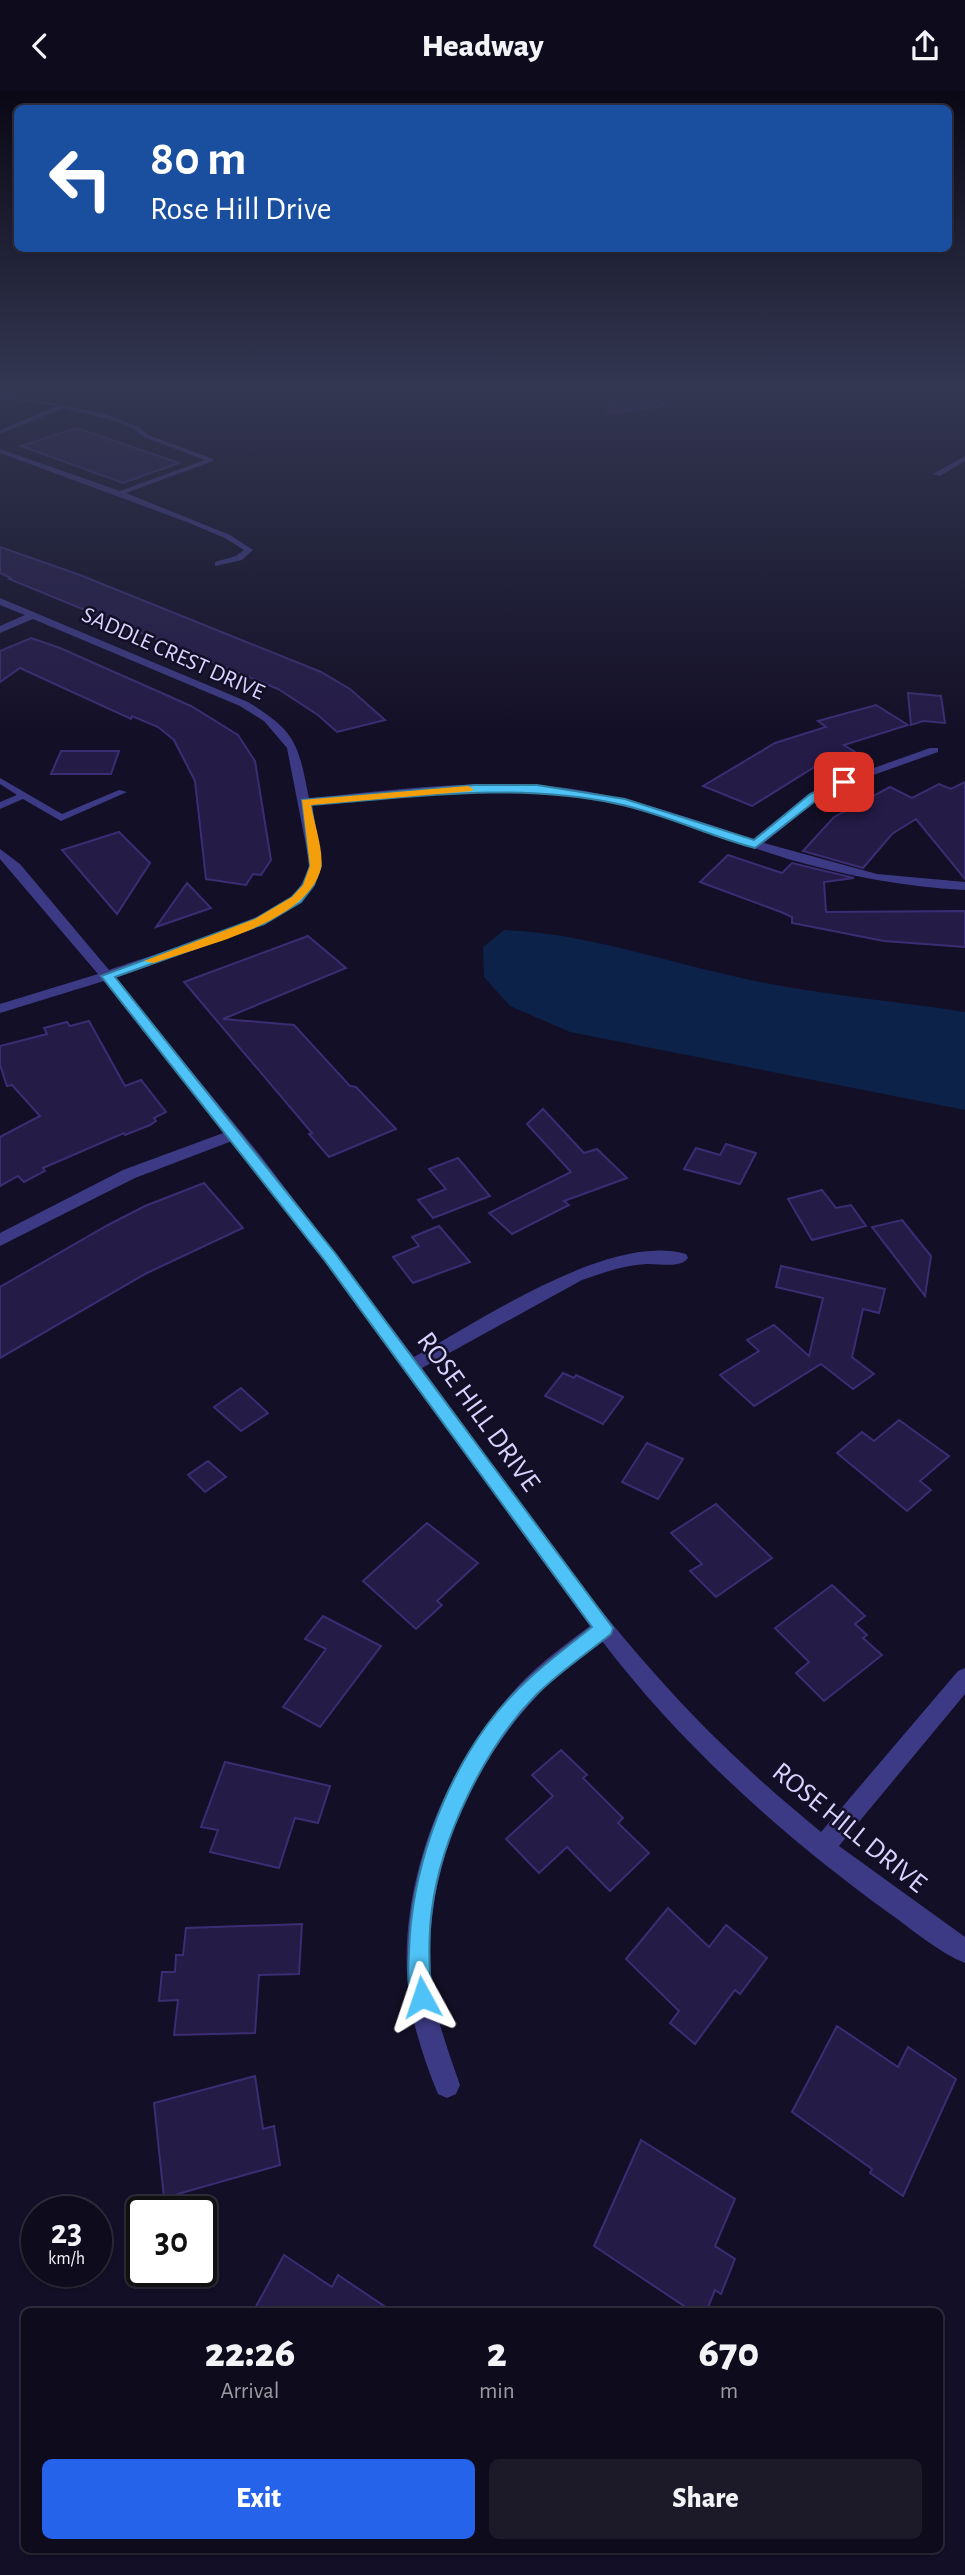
<!DOCTYPE html>
<html lang="en">
<head>
<meta charset="utf-8">
<style>
	body { margin:0; font-family:"Alegreya Sans",sans-serif; background:#1c1929; color:#f1f3f6; height:100vh; display:flex; flex-direction:column; font-size:26px; white-space:nowrap }
	* { box-sizing:border-box; margin:0 }
	p { font-size:23px; color:#9b9ba3 }
	.icon { flex:none; width:38px; height:38px; fill:none; stroke:currentColor; stroke-width:2; stroke-linecap:round; stroke-linejoin:round }
	.map { position:relative; flex:1; overflow:hidden }
	.side { position:absolute; left:21px; top:2217px; width:922px; height:245px; display:flex; flex-direction:column; background:#0e0b1c; border-radius:10px; box-shadow:0 2px 5px #0004,0 0 0 2px #2e2b3b }
	.side>* { flex:none }
	.banner { position:absolute; left:14px; top:14px; width:938px; height:147px; border-radius:10px; box-shadow:0 2px 5px #0004,0 0 0 2px #2e2b3b; background:#1a4fa0; color:#fff; overflow:hidden }
	.speed { position:absolute; left:21px; top:2105px; display:flex; gap:14px; font-size:35px; font-weight:700; text-align:center }
	.speed>* { display:grid; place-content:center; width:91px; height:91px; border-radius:50%; background:#0e0b1c; box-shadow:0 2px 5px #0004,0 0 0 2px #2e2b3b; line-height:1 }
	.speed small { font-size:18px; font-weight:400 }
	.speed .limit { border:4px solid #111; border-radius:10px; background:#fff; color:#111 }
	.pin { position:absolute; display:grid; place-items:center; width:60px; height:60px; color:#fff; margin:-30px; border-radius:14px; box-shadow:0 4px 10px #0006 }
	.me { position:absolute; width:77px; margin:-38px; rotate:355deg; stroke-linejoin:round; filter:drop-shadow(0 0 5px #0008) }
	.turn { display:flex; align-items:center; gap:24px; height:147px; padding:0 21px; font-size:32px }
	.turn .icon { width:91px; height:91px; stroke-width:2.5 }
	.turn b { display:block; font-size:49px; line-height:60px }
	.eta { display:flex; justify-content:space-evenly; align-items:center; height:119px; text-align:center }
	.eta b { font-size:42px; font-weight:800; line-height:49px }
	.cta { display:flex; gap:14px; margin-top:auto; padding:14px 21px }
	.cta a { flex:1; height:80px; border-radius:10px; background:#2563eb; color:#fff; font-size:28px; font-weight:800; line-height:80px; text-align:center }
	.cta a+a { background:#1c1929; color:#f1f3f6 }
	header { display:flex; justify-content:space-between; align-items:center; height:91px; padding:0 21px; background:#0e0b1c; font-size:32px; font-weight:800 }
	.map>svg:first-child { display:block }
	.water { fill:#0c2248 }
	.building { fill:#241b47; stroke:#3b2d73; stroke-width:2 }
	.lines { fill:none; stroke-linecap:round; stroke-linejoin:round }
	.lane { fill:#3d3a85; fill-rule:evenodd }
	.street { fill:#3d3a85; fill-rule:evenodd }
	.route { fill:#4fc3f7; stroke:#337fa1; stroke-width:2 }
	.slow { fill:#f59e0b }
	.labels { text-anchor:middle; dominant-baseline:central; stroke-width:5; stroke-linejoin:round; paint-order:stroke }
	.far-street-label { font-size:23px; fill:#d9d4ff; stroke:#130f26 }
	.street-label { font-size:28px; fill:#d9d4ff; stroke:#130f26 }
</style>
</head>
<body>
<header><svg class="icon" aria-label="back" viewBox="0 0 24 24"><path d="M15 5l-7 7 7 7"/></svg>Headway<svg class="icon" aria-label="share" viewBox="0 0 24 24"><path d="M12 15V3M7 8l5-5 5 5M5 13v7h14v-7"/></svg></header>
<div class="map">
<svg width="965" height="2484" viewBox="0 0 965 2484">
	<rect width="100%" height="100%" fill="#130f26"/>
	<path class="water" d="M504 839C583 842 657 868 733 885 808 903 889 909 965 921V1019L570 941 510 915 484 886 483 856Z"/>
	<g class="building">
		<path d="M614 296H638L665 315 608 322Z"/>
		<path d="M77 337 179 372 123 392 21 355Z"/>
		<path d="M0 456 80 484 321 581 350 598 385 629 337 641 318 624 278 598 9 488 11 487 0 482Z"/>
		<path d="M31 547 60 557 191 615 238 644 255 670 271 769 261 784 253 783 246 794 206 788 195 690 174 649 158 636 132 625 131 628 20 577 0 591V560Z"/>
		<path d="M908 602 941 605 945 632 923 630 911 634Z"/>
		<path d="M876 614 908 634 844 654 855 661 821 672 752 715 703 695 775 652 826 636 818 630Z"/>
		<path d="M61 660H119L111 683H51Z"/>
		<path d="M965 691V788L916 728 892 743 863 777 803 760 834 726 890 696 912 707 939 693 951 698Z"/>
		<path d="M119 741 150 772 117 823 62 759Z"/>
		<path d="M728 764 782 782 792 772 854 787 824 791 826 821 965 820V856L884 850 792 832V826L781 821 700 791Z"/>
		<path d="M187 792 211 817 156 836Z"/>
		<path d="M308 845 346 877 223 928 294 934 350 995 356 996 396 1038 329 1066 309 1043 312 1042 184 891Z"/>
		<path d="M89 930 125 995 141 989 166 1021 154 1027 156 1030 150 1034 125 1044 124 1042 43 1077 45 1080 24 1091 18 1085 0 1095V1046L40 1025 12 994 7 995 0 974V955L47 943 44 937 67 931 70 935Z"/>
		<path d="M543 1018 584 1062 597 1058 627 1087 564 1110 569 1114 512 1143 489 1122 571 1081 527 1033Z"/>
		<path d="M726 1053 756 1062 740 1093 684 1078 696 1057 720 1064Z"/>
		<path d="M458 1067 490 1105 433 1127 418 1109 446 1098 429 1078Z"/>
		<path d="M204 1092 243 1137 147 1182 0 1267V1196L108 1134 145 1115Z"/>
		<path d="M822 1099 836 1117 851 1114 866 1135 812 1149 788 1108Z"/>
		<path d="M902 1129 931 1165 925 1205 872 1136Z"/>
		<path d="M439 1135 470 1171 413 1192 393 1166 419 1155 412 1146Z"/>
		<path d="M781 1175 885 1198 879 1222 863 1218 852 1266 874 1283 853 1298 821 1273 754 1315 720 1284 759 1260 747 1249 774 1234 809 1265 823 1207 776 1196Z"/>
		<path d="M563 1282 574 1287 576 1284 623 1306 603 1333 545 1305Z"/>
		<path d="M241 1297 268 1322 241 1340 214 1316Z"/>
		<path d="M899 1329 949 1365 920 1390 931 1399 907 1420 837 1362 862 1341 874 1350Z"/>
		<path d="M647 1352 683 1368 658 1408 622 1391Z"/>
		<path d="M208 1370 226 1386 205 1401 188 1384Z"/>
		<path d="M716 1413 772 1467 716 1506 690 1480 702 1473 671 1442Z"/>
		<path d="M427 1432 478 1472 437 1510 442 1514 416 1538 363 1490Z"/>
		<path d="M832 1494 865 1525 855 1533 867 1544 863 1547 882 1564 824 1610 796 1582 809 1571 775 1537Z"/>
		<path d="M323 1525 381 1555 320 1636 283 1616 326 1558 305 1548Z"/>
		<path d="M561 1659 587 1684 583 1687 623 1727 618 1732 649 1762 610 1800 567 1756 539 1782 506 1748 553 1705 532 1684Z"/>
		<path d="M225 1671 330 1695 318 1732 295 1727 279 1777 210 1761 218 1739 201 1736Z"/>
		<path d="M668 1817 709 1856 726 1834 767 1867 740 1903 735 1899 695 1953 670 1932 679 1920 626 1868Z"/>
		<path d="M302 1833 299 1883 259 1884 255 1942 174 1944 178 1909 159 1910 162 1881H175L176 1864H183L186 1837Z"/>
		<path d="M837 1935 898 1976 908 1956 956 1988 903 2105 870 2082 872 2078 792 2021Z"/>
		<path d="M255 1985 263 2038 274 2035 280 2074 164 2107 154 2012Z"/>
		<path d="M641 2049 735 2108 715 2155 735 2168 721 2203 715 2199 706 2221H693L594 2155Z"/>
		<path d="M284 2164 332 2196 338 2184 393 2221H253Z"/>
	</g>
	<g class="lines">
		<g class="lane">
			<path d="M0 303 103 322 139 336 148 344 213 368V370L126 402 230 444 253 459 242 469 215 475V471L236 465 244 459 225 447 187 431 0 362V358L120 400 205 369 144 346 134 338 119 331 64 317 0 343V339L57 315 0 307Z"/>
			<path d="M0 687 62 723 119 699 127 701 61 730 23 708 0 718V711L17 704 0 693Z"/>
		</g>
		<g class="street">
			<path d="M965 365V370L940 385 933 383Z"/>
			<path d="M0 507 248 611C297 641 298 653 309 707 399 699 494 684 585 700 642 710 698 730 753 748L810 702 840 689 930 657H938V661L848 693 818 708 764 752 877 783 965 791V799C904 796 847 785 788 768 721 747 655 719 585 707 495 691 400 706 310 714L322 775 314 794 302 811 264 833 115 887 260 1064 414 1266C480 1230 610 1141 686 1163L688 1167C680 1178 659 1172 646 1173 624 1174 603 1182 582 1189L422 1277C498 1380 570 1488 655 1583 705 1640 762 1693 821 1741L958 1580 965 1577V1603L839 1755 965 1846V1872C938 1861 913 1839 889 1822 783 1745 682 1655 602 1550 579 1567 556 1584 537 1605 468 1678 423 1785 431 1886 434 1923 448 1959 460 1994L456 2003 447 2007 438 2003C423 1967 409 1924 407 1884 402 1779 449 1669 520 1593 541 1571 566 1553 590 1535L325 1171 232 1050 135 1087 0 1155V1142L123 1079 226 1041 104 890 0 922V913L98 883 0 768V758L20 773 109 879C151 864 267 831 294 803 302 795 305 785 310 775L287 657 264 630 240 615 33 528 0 542V535L25 524 0 514Z"/>
		</g>
	</g>
	<linearGradient id="sky" x2="0" y2="1"><stop stop-color="#0a0815"/><stop offset="0.46" stop-color="#333752"/><stop offset="1" stop-color="#333752" stop-opacity="0"/></linearGradient>
	<rect width="965" height="643" fill="url(#sky)"/>
	<path class="route" d="M844 688 849 691 848 693 818 708 755 757C709 745 665 723 618 713 517 691 414 706 311 714L321 775 314 794 301 811 264 833 115 886 335 1162 613 1537 611 1543C586 1563 558 1582 536 1604 485 1656 441 1747 432 1818 429 1839 429 1862 430 1883 431 1894 435 1903 430 1914L422 1917 414 1914C407 1897 408 1879 409 1861 411 1783 441 1697 487 1634 516 1594 554 1566 592 1536L325 1170 101 885 255 828 292 806 303 794 310 775 302 709 475 694H537L625 708 754 749 810 703Z"/>
	<path class="slow" d="M468 695 473 698 472 700 311 714C314 732 324 760 321 777 308 832 201 855 154 872L144 870 255 828 292 806 303 794 310 775 302 709Z"/>
	<g class="labels">
		<g class="far-street-label">
			<text transform="translate(173 563) rotate(24)">SADDLE CREST DRIVE</text>
		</g>
		<g class="street-label">
			<text transform="translate(478 1321) rotate(54)">ROSE HILL DRIVE</text>
			<text transform="translate(849 1737) rotate(39)">ROSE HILL DRIVE</text>
		</g>
	</g>
</svg>
<div class="speed"><div>23<small>km/h</small></div><div class="limit">30</div></div>
<div class="pin" style="left:844px;top:691px;background:#d93025"><svg class="icon" aria-label="arrive" viewBox="0 0 24 24"><path d="M6 21V4h12l-3 4 3 4H6"/></svg></div>
<svg class="me" style="left:422px;top:1906px" viewBox="-20 -20 40 40"><path d="M0-17L14 15 0 8-14 15z" fill="#4fc3f7" stroke="#fff" stroke-width="4"/></svg>
<div class="banner">
<div class="turn"><svg class="icon" aria-label="left" viewBox="0 0 24 24"><path d="M17 20v-9H6M10 6l-5 5 5 5"/></svg><div><b>80 m</b>Rose Hill Drive</div></div>
</div>
<section class="side">
<div class="eta">
<div><b>22:26</b><p>Arrival</p></div>
<div><b>2</b><p>min</p></div>
<div><b>670</b><p>m</p></div>
</div>
<div class="cta"><a>Exit</a><a>Share</a></div>
</section>
</div>
</body>
</html>
